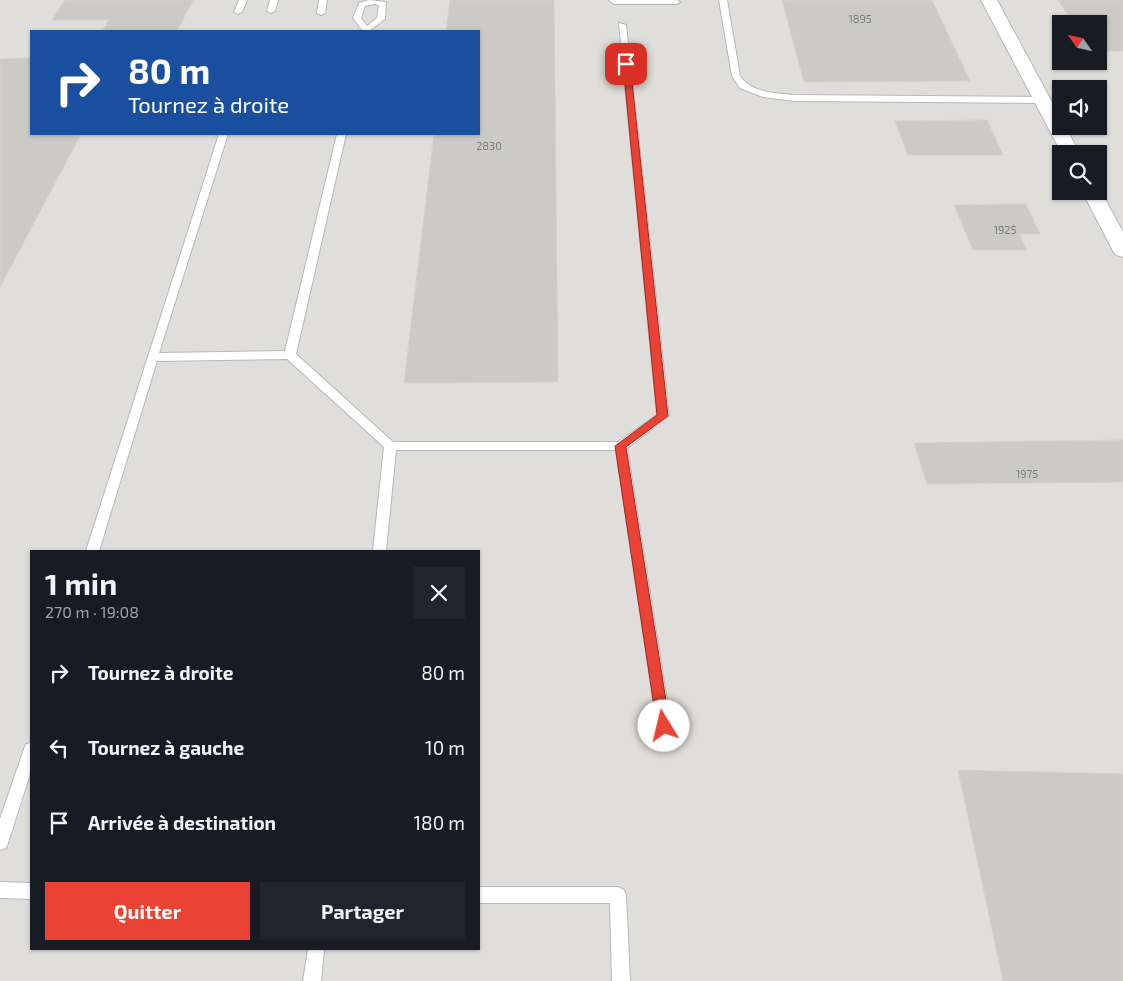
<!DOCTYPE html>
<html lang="fr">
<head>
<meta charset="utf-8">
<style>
	body { margin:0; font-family:"Exo 2",sans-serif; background:#20242c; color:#f1f3f6; height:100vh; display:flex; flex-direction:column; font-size:19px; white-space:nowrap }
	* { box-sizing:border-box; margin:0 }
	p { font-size:16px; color:#9ea1a6 }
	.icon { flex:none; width:28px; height:28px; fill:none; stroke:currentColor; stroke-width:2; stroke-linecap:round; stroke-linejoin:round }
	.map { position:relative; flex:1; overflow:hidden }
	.panel { position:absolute; left:30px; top:550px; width:450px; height:400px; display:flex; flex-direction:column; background:#171b24; border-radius:0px; box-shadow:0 1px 4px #0004 }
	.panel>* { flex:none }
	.top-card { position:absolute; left:30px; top:30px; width:450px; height:105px; border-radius:0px; box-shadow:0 1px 4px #0004; background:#1a4fa0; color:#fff; overflow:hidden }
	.needle { width:32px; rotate:304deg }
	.controls { position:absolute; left:1052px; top:15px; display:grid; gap:10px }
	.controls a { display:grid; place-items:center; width:55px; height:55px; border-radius:0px; background:#171b24; box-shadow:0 1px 4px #0004; font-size:25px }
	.pin { position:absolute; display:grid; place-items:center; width:42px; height:42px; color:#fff; margin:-21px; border-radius:10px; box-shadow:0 2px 8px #0006 }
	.me { position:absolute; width:55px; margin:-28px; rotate:351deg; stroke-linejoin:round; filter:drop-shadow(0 0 4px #0008) }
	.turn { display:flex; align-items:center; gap:18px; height:105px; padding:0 15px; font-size:22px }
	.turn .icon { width:65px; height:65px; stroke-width:2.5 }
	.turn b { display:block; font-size:35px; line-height:42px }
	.round { display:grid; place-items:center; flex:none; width:52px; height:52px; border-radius:0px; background:#20242c }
	.overview { display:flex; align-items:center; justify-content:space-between; height:85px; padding:0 15px }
	h1 { font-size:30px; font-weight:700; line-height:38px }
	.action { display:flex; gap:10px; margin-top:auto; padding:10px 15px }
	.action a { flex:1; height:58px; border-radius:0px; background:#ea4335; color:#fff; font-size:20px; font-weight:700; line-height:58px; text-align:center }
	.action a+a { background:#20242c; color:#f1f3f6 }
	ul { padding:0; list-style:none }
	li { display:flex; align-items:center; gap:15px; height:75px; padding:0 15px }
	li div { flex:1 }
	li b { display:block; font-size:19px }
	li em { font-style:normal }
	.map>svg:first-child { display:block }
	.industrial { fill:#e0deda; fill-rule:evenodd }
	.building { fill:#cccac5; stroke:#d6d1c6 }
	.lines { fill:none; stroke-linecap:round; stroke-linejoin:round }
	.service-casing { stroke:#b5b8bc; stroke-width:2 }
	.minor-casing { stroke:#b5b8bc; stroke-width:2 }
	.service { fill:#fff; fill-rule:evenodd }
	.minor { fill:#fff; fill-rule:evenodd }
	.route { fill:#ea4335; stroke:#982c22 }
	.labels { text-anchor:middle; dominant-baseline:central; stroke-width:4.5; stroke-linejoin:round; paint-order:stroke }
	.number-label { font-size:11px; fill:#7a7d7f }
</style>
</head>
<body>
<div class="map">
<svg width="1123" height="981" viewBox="0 0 1123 981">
	<rect width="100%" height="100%" fill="#f1efe8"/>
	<path class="industrial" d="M0 0H1123V981H0ZM1061 24H1099V61H1061ZM31 31H479V134H31ZM1061 89H1099V126H1061ZM1061 154H1099V191H1061ZM31 551H479V949H31Z"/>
	<g class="building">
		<path d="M65 0H193L177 31H102L109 20H52Z"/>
		<path d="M450 0H554L558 382 404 383 434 134H479V31H446Z"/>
		<path d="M782 0H932L970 81 804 82Z"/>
		<path d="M1058 0H1123V51H1099V24H1074Z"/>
		<path d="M31 58V134H81L0 287V59Z"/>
		<path d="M987 120 1003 155H908L895 121Z"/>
		<path d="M1026 204 1040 234H1019L1027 250H973L954 205Z"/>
		<path d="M1123 440V482L927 484 914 443Z"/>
		<path d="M958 770 1123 774V981H1003Z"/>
	</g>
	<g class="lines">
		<defs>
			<g id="service">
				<path d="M239 0H247L242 12 238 14 234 12Z"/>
				<path d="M270 0H278L275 11 271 13 267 11Z"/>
				<path d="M319 0H327L325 13 321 15 317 13Z"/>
				<path d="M369 0 386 2 385 19 369 31H363L353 18 359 3ZM374 4 379 5 377 18 367 26 361 18 365 6Z"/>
				<path d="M609 0H677L680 2 676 4H614Z"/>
				<path d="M719 0H727L740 76C752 93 775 93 794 95L1042 97 1046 100 1042 103 794 101 763 97 740 88 732 76Z"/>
				<path d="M619 23 626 25 669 416 627 448 671 726 669 730 664 732 659 730 657 726 616 450H396L386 551H373L384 447 287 359 157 361 99 551H86L219 134H228L159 353 285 351 337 134H346L296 354 393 442H618L657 415Z"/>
				<path d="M31 743V771L8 843 6 848 0 850V819L24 749 26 744Z"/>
				<path d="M0 882 31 883V899L0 898Z"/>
				<path d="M479 887H618L624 890 626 895 630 981H612L610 903H479Z"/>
				<path d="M308 949H324L321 981H303Z"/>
			</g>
			<g id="minor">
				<path d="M981 0H997L1061 119V126H1065L1080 154H1062Z"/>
				<path d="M1099 188 1123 232V257L1116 255 1113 251 1082 191H1099Z"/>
			</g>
		</defs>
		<use href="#service" class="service-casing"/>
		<use href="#minor" class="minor-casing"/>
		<use href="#service" class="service"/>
		<use href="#minor" class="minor"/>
	</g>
	<path class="route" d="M626 62 630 64 668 416 626 447 670 726 668 730 664 732 659 730 657 726 615 446 657 415 623 64Z"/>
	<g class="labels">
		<g class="number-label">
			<text x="860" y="18">1895</text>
			<text x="489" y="145">2830</text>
			<text x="1005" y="229">1925</text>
			<text x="1027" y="473">1975</text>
		</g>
	</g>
</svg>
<div class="controls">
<a><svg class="needle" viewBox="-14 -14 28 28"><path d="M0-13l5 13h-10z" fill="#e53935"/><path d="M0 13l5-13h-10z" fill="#9ea1a6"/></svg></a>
<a><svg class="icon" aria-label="sound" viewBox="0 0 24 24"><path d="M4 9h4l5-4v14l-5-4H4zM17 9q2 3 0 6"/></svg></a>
<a><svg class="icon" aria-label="search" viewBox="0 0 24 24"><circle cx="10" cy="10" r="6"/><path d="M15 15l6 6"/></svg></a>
</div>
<div class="pin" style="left:626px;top:64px;background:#d93025"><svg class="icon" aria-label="arrive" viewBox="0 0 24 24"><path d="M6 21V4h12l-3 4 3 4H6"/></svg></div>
<svg class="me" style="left:664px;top:726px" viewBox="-20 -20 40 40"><circle r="19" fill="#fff"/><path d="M0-13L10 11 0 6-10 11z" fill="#ea4335"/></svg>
<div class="top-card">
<div class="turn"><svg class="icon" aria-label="right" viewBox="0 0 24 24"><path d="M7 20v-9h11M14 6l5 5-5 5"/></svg><div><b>80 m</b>Tournez à droite</div></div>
</div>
<section class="panel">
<div class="overview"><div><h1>1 min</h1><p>270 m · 19:08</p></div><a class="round"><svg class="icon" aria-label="close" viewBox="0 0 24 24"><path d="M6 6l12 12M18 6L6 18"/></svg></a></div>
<ul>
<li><svg class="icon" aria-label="right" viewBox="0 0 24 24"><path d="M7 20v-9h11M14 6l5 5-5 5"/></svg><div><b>Tournez à droite</b></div><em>80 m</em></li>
<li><svg class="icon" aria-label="left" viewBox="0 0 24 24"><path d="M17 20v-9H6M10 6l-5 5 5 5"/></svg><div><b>Tournez à gauche</b></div><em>10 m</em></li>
<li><svg class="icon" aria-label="arrive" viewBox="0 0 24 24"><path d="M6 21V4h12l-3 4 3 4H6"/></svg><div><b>Arrivée à destination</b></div><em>180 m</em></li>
</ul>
<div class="action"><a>Quitter</a><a>Partager</a></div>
</section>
</div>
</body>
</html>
